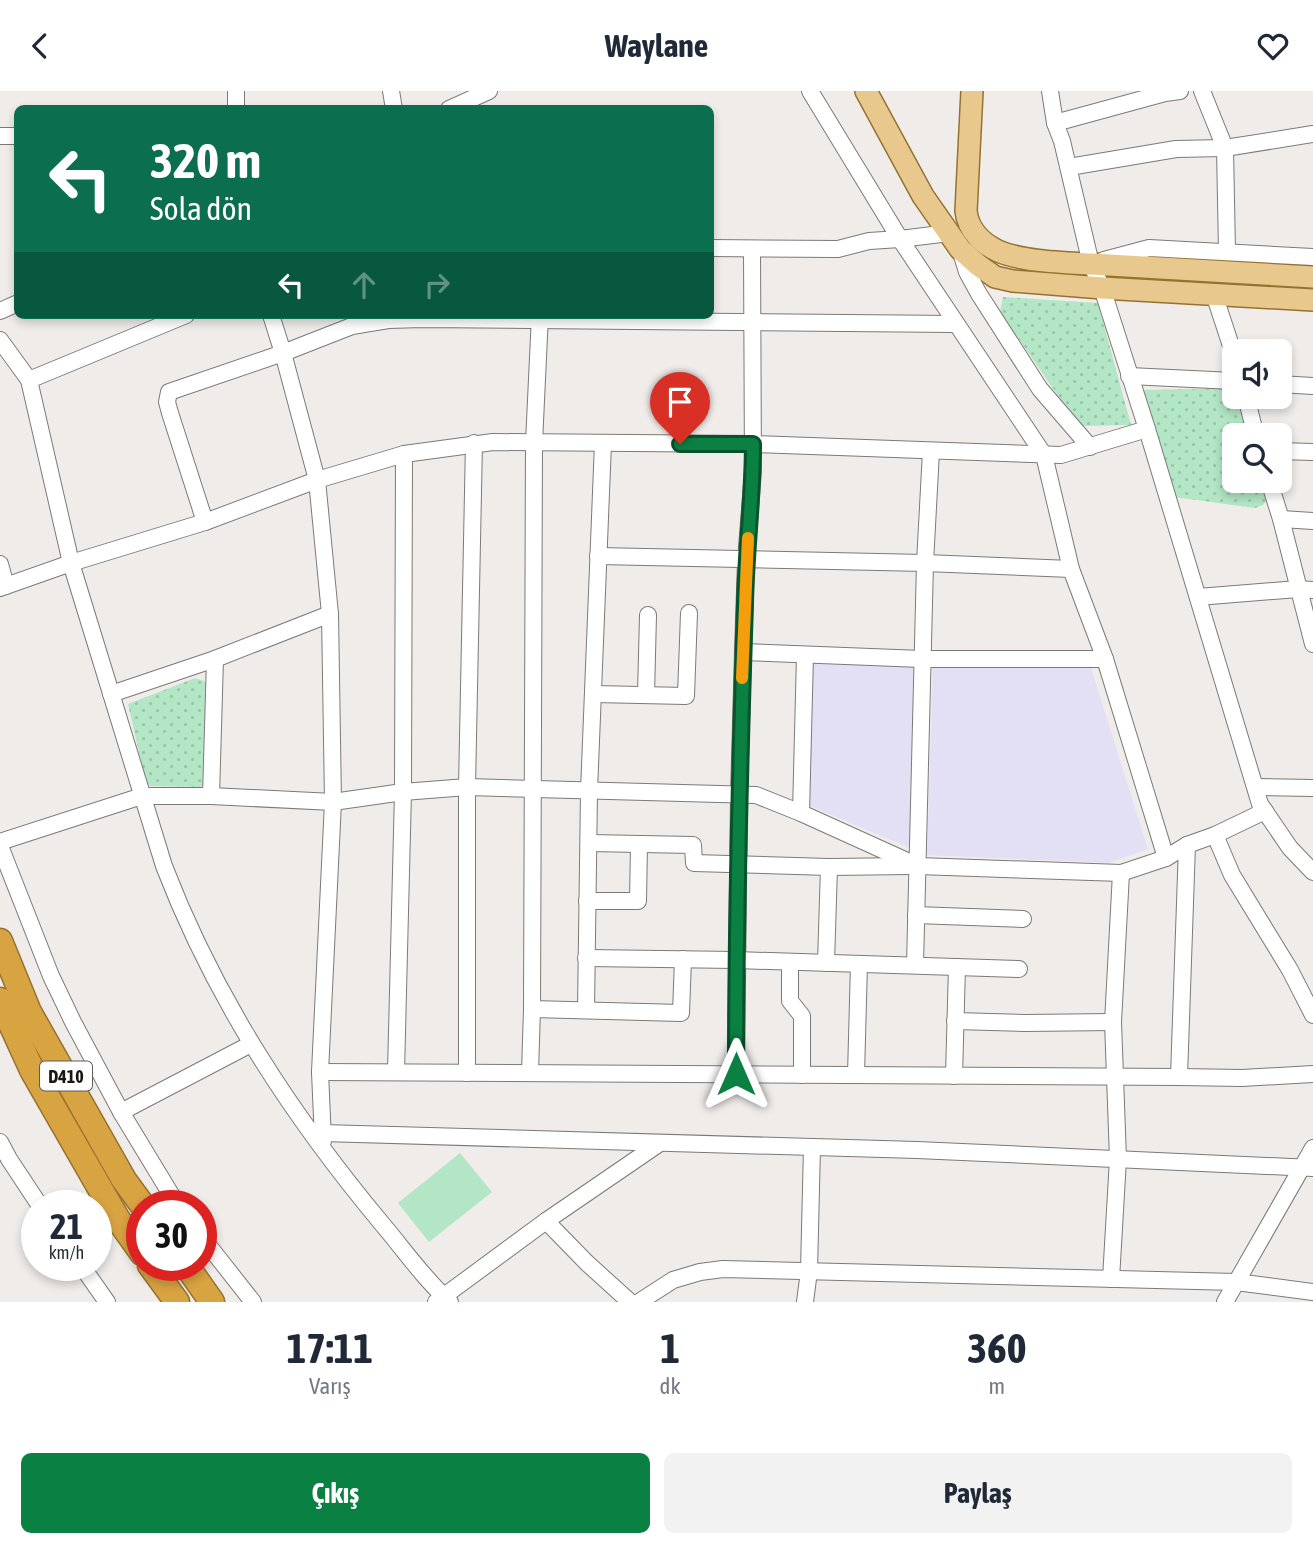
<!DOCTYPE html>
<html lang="tr">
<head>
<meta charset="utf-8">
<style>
	body { margin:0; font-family:"Asap Condensed",sans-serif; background:#f2f2f3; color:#1f2937; height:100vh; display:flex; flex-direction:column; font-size:26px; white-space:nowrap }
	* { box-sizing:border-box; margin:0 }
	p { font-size:23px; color:#747a83 }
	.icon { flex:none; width:38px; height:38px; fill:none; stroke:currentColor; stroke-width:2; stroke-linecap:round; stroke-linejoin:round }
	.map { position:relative; height:1211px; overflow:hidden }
	.details { display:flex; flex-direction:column; background:#fff; flex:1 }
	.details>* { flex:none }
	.top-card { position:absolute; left:14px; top:14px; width:700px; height:214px; border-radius:10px; box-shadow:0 4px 10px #0003; background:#0b6e4f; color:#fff; overflow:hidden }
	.fabs { position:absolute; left:1222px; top:248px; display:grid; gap:14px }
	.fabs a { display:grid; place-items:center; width:70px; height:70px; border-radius:10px; background:#fff; box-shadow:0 4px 10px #0003; font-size:35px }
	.speed { position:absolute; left:21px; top:1099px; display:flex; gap:14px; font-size:35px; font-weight:700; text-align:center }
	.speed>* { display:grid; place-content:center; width:91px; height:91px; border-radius:50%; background:#fff; box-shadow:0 4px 10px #0003; line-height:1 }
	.speed small { font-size:18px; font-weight:400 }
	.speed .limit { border:10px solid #d22; background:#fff; color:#111 }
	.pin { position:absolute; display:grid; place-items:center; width:60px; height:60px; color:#fff; margin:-72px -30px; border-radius:50% 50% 50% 0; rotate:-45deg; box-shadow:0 0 7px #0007 }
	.pin .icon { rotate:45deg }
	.me { position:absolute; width:77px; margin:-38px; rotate:0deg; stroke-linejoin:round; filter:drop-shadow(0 0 5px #0008) }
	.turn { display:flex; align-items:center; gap:24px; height:147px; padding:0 21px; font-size:32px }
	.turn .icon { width:91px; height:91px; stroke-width:2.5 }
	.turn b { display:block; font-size:49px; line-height:60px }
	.lanes { display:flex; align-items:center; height:66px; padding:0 21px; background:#0003; justify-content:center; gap:35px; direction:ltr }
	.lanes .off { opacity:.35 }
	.eta { display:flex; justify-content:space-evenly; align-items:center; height:119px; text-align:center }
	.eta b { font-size:42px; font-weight:700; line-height:49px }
	.cta { display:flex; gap:14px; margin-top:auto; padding:14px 21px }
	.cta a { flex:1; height:80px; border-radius:10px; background:#0b8043; color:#fff; font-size:28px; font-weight:700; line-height:80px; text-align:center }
	.cta a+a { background:#f2f2f3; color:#1f2937 }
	header { display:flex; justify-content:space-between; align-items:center; height:91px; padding:0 21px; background:#fff; font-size:32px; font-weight:700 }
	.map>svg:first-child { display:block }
	.education { fill:#e3e0f6 }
	.park { fill:url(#park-dots) }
	.pitch { fill:#b2e6c5 }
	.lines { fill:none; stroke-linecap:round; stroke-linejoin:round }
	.minor-casing { stroke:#7d7977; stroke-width:18 }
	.major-casing { stroke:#957232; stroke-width:24 }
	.highway-casing { stroke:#957232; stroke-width:27 }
	.minor { stroke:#fff; stroke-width:16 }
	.major { stroke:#e8c88d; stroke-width:21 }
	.highway { stroke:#d8a341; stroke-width:24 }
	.route-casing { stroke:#07532c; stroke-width:18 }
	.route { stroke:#0b8043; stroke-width:12 }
	.slow { stroke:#f59e0b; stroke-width:12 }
	.labels { text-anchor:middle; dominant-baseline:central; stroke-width:5; stroke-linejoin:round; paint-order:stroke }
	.shield { fill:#fff; stroke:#5e5d5c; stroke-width:2 }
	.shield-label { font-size:18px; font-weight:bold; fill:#191716 }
</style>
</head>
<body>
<header><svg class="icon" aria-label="back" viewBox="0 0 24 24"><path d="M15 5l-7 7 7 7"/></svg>Waylane<svg class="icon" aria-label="heart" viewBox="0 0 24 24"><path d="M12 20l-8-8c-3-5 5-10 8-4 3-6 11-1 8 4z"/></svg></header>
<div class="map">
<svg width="1313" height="1211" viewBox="0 0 1313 1211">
	<defs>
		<pattern id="park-dots" width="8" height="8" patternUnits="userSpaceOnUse" patternTransform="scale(1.75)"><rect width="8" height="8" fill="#b2e6c5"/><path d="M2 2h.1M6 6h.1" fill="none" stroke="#98c5a8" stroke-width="1.8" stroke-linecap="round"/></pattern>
	</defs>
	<rect width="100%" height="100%" fill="#f0ecea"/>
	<g class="education">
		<path d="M811 572 915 575 910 757 808 714Z"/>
		<path d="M933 573 1091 577 1148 758 1109 772 927 764Z"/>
	</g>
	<g class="park">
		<path d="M1003 206 1098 212 1131 334 1079 335 1000 221Z"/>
		<path d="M1234 297V306H1237L1248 345H1234V390H1261L1267 408 1263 414 1255 417 1174 406 1143 299Z"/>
		<path d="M195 587 207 591 204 694 200 696 150 695 146 692 128 613Z"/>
	</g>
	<path class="pitch" d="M460 1062 492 1101 429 1151 398 1112Z"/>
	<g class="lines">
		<defs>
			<g id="minor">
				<path d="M391 0 394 18"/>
				<path d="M810 0 900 148 1044 364 1071 478 1105 568 1166 767"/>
				<path d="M1050 0 1055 32 1062 50 1091 173 1102 197 1147 338 1260 713 1290 757 1313 781"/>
				<path d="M1202 0 1225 57 1227 161"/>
				<path d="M236 18V0"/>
				<path d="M449 18 489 0"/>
				<path d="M1055 32 1165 2 1180 0"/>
				<path d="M0 45H18"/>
				<path d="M1069 76 1176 58 1225 57 1313 43"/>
				<path d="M710 157 838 158 869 150 900 148 949 142"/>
				<path d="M960 158 967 181 979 203 1040 298 1090 356"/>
				<path d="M1104 169 1149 157 1313 166"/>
				<path d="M1214 203 1234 264"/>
				<path d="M0 220 18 212"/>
				<path d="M271 224 283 262 317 389 330 523 333 711 320 981 323 1050"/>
				<path d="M0 249 29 289 71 472 164 775C215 908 292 1025 383 1134 405 1160 425 1189 450 1211"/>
				<path d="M1129 285 1234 290"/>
				<path d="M29 289 186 224"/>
				<path d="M1279 293 1313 295"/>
				<path d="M1246 306 1256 345"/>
				<path d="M1279 360 1313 361"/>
				<path d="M1269 390 1281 428 1313 553"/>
				<path d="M1281 428 1313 430"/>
				<path d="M205 431 170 322 167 311 169 301 283 262 352 235 388 229 423 228 956 233"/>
				<path d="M598 465 925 472 1071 478"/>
				<path d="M0 473 6 495"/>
				<path d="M0 497 71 472 205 431 317 389 404 363 493 351 753 353 1061 364 1147 338"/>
				<path d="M1198 506 1298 498 1313 499"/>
				<path d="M743 561 922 568H1105"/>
				<path d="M111 603 215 568 330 523"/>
				<path d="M594 603 686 605 689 522"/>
				<path d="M646 604 648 524"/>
				<path d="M1256 696 1313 697"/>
				<path d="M211 705 215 568"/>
				<path d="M801 722 805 564"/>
				<path d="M1215 744 1232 784 1290 879 1313 924"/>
				<path d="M0 751 142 705H211L333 711 403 701 467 696 756 704 801 722 918 775 1121 782 1166 767 1187 754 1215 744 1265 720"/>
				<path d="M589 752 693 754 694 772 829 776 911 775"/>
				<path d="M0 755 51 885 73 931 121 1021 178 1115"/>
				<path d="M587 810H638L639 754"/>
				<path d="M916 824 1023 828"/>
				<path d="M586 867 736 869 1019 878"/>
				<path d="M790 871V910L802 925V984"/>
				<path d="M826 872 829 776"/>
				<path d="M915 874 925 472 931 360"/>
				<path d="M532 918 681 922 683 868"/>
				<path d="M586 919 589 700 603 352"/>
				<path d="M955 930 1025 932 1113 931"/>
				<path d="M320 981 1179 986 1242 987 1313 983"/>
				<path d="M396 981 403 701 404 363"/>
				<path d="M467 982V696L474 352"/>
				<path d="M530 982 532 918 534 352 540 224"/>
				<path d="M736 983 739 704 743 561 746 469 753 380 752 158"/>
				<path d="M856 984 859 873"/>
				<path d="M954 985 957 876"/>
				<path d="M1179 986 1187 754"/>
				<path d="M121 1021 251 953"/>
				<path d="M322 1042 917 1059 1313 1077"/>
				<path d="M0 1051 9 1068 40 1115"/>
				<path d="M546 1130 587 1172 630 1211"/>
				<path d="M201 1145 253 1211"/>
				<path d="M81 1174 107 1211"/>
				<path d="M1111 1188 1118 1068 1113 931 1121 782"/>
				<path d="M436 1211 546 1130 660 1052"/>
				<path d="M639 1211 673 1189 700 1181 723 1178 1236 1191 1313 1201"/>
				<path d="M805 1211 809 1180 812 1056"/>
				<path d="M1225 1211 1313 1057"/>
			</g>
			<g id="major">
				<path d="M866 0 923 105 960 158 978 174 995 186 1013 190 1102 197 1313 209"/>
				<path d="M972 0 966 120C968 138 981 152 998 160 1025 172 1078 172 1109 174 1177 178 1245 182 1313 186"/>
			</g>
			<g id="highway">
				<path d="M0 850 29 921 124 1089 143 1115"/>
				<path d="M0 909 32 979 117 1127 142 1162"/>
				<path d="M150 1174 177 1211"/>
				<path d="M186 1174 212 1211"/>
			</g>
		</defs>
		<use href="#minor" class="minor-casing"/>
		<use href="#major" class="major-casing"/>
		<use href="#highway" class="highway-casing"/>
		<use href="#minor" class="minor"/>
		<use href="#major" class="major"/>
		<use href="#highway" class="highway"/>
	</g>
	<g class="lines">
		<defs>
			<path id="route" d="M680 353H753C753 406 746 459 745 512 740 669 736 826 736 983"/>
		</defs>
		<use href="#route" class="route-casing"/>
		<use href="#route" class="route"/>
		<path class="slow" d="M742 587 748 447"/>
	</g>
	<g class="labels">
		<rect class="shield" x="40" y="970.5" width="52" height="29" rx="5"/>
		<g class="shield-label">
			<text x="66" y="985">D410</text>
		</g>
	</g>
</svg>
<div class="fabs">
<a><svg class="icon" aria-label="sound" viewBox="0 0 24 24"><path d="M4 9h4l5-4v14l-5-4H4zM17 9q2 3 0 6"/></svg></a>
<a><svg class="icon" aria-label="search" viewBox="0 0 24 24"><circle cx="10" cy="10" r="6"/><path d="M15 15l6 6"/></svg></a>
</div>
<div class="speed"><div>21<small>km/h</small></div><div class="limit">30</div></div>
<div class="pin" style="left:680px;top:353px;background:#d93025"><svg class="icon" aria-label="arrive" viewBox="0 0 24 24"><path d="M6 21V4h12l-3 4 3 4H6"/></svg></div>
<svg class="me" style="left:736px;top:983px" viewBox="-20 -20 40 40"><path d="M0-17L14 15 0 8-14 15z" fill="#0b8043" stroke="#fff" stroke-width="4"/></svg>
<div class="top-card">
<div class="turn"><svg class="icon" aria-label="left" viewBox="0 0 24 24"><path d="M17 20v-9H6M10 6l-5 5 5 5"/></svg><div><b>320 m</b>Sola dön</div></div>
<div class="lanes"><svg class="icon" aria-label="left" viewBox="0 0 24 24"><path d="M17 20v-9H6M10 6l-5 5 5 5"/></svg><svg class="icon off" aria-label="ahead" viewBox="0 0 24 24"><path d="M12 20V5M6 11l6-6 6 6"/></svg><svg class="icon off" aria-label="right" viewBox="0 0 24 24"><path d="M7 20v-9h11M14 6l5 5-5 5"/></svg></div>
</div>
</div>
<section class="details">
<div class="eta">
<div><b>17:11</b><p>Varış</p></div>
<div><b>1</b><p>dk</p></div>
<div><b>360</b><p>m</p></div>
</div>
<div class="cta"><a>Çıkış</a><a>Paylaş</a></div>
</section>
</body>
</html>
